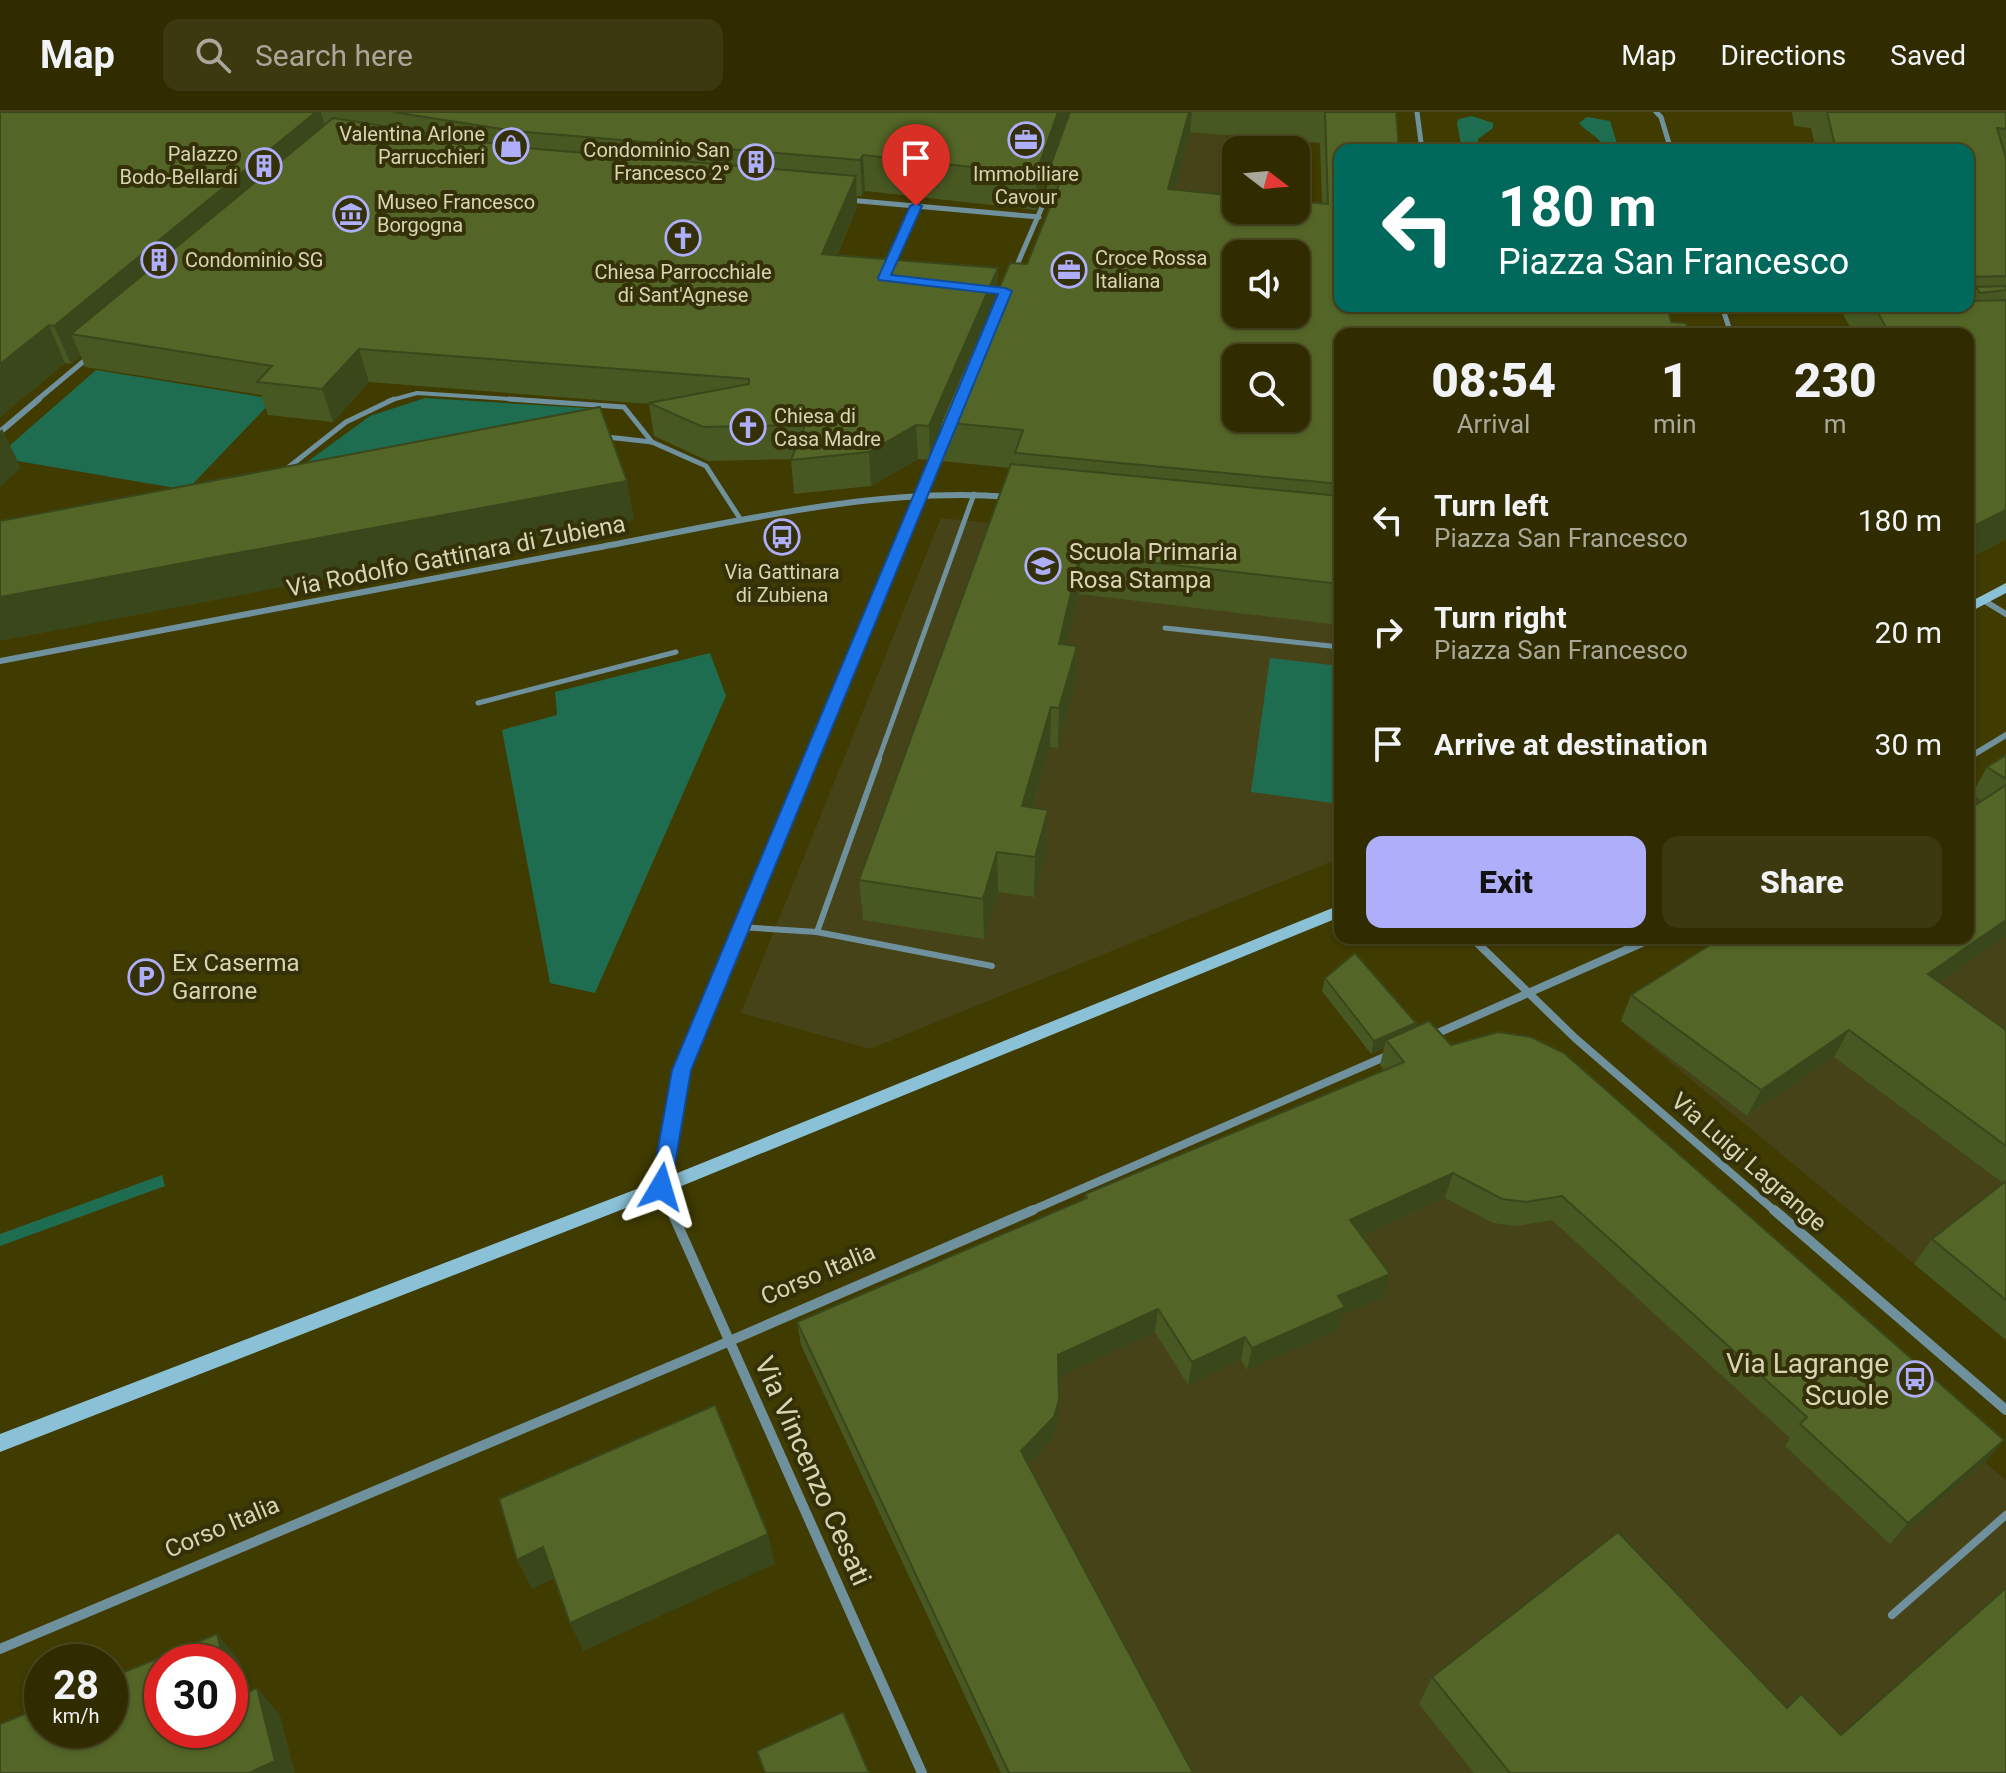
<!DOCTYPE html>
<html lang="en">
<head>
<meta charset="utf-8">
<style>
	body { margin:0; font-family:Roboto,sans-serif; background:#3c380f; color:#f1f3f6; height:100vh; display:flex; flex-direction:column; font-size:30px; white-space:nowrap }
	* { box-sizing:border-box; margin:0 }
	p { font-size:26px; color:#a8a799 }
	.icon { flex:none; width:44px; height:44px; fill:none; stroke:currentColor; stroke-width:2; stroke-linecap:round; stroke-linejoin:round }
	.map { position:relative; flex:1; overflow:hidden }
	.drawer { position:absolute; left:1334px; top:216px; width:640px; height:616px; display:flex; flex-direction:column; background:#302c00; border-radius:16px; box-shadow:0 2px 6px #0004,0 0 0 2px #4b4822 }
	.drawer>* { flex:none }
	.top-card { position:absolute; left:1334px; top:32px; width:640px; height:168px; border-radius:16px; box-shadow:0 2px 6px #0004,0 0 0 2px #4b4822; background:#00695c; color:#fff; overflow:hidden }
	.needle { width:52px; rotate:106deg }
	.tools { position:absolute; left:1222px; top:24px; display:grid; gap:16px }
	.tools a { display:grid; place-items:center; width:88px; height:88px; border-radius:16px; background:#302c00; box-shadow:0 2px 6px #0004,0 0 0 2px #4b4822; font-size:40px }
	.speed { position:absolute; left:24px; top:1532px; display:flex; gap:16px; font-size:40px; font-weight:700; text-align:center }
	.speed>* { display:grid; place-content:center; width:104px; height:104px; border-radius:50%; background:#302c00; box-shadow:0 2px 6px #0004,0 0 0 2px #4b4822; line-height:1 }
	.speed small { font-size:20px; font-weight:400 }
	.speed .limit { border:12px solid #d22; background:#fff; color:#111 }
	.pin { position:absolute; display:grid; place-items:center; width:68px; height:68px; color:#fff; margin:-82px -34px; border-radius:50% 50% 50% 0; rotate:-45deg; box-shadow:0 0 8px #0007 }
	.pin .icon { rotate:45deg }
	.me { position:absolute; width:88px; margin:-44px; rotate:7deg; stroke-linejoin:round; filter:drop-shadow(0 0 6px #0008) }
	.turn { display:flex; align-items:center; gap:28px; height:168px; padding:0 32px; font-size:36px }
	.turn .icon { width:104px; height:104px; stroke-width:2.5 }
	.turn b { display:block; font-size:56px; line-height:68px }
	.eta { display:flex; justify-content:space-evenly; align-items:center; height:136px; text-align:center }
	.eta b { font-size:48px; font-weight:800; line-height:56px }
	.cta { display:flex; gap:16px; margin-top:auto; padding:16px 32px }
	.cta a { flex:1; height:92px; border-radius:16px; background:#afaefa; color:#111; font-size:32px; font-weight:800; line-height:92px; text-align:center }
	.cta a+a { background:#3c380f; color:#f1f3f6 }
	ul { padding:0; list-style:none }
	li { display:flex; align-items:center; gap:24px; height:112px; padding:0 32px }
	li div { flex:1 }
	li b { display:block; font-size:30px }
	li em { font-style:normal }
	header { display:flex; align-items:center; gap:48px; box-sizing:border-box; height:112px; padding:0 40px; background:#302c00; border-bottom:2px solid #4b4822 }
	header strong { font-size:38px }
	nav { display:flex; gap:44px; margin-inline-start:auto; font-size:28px }
	.search { width:560px; height:72px; background:#3c380f; display:flex; align-items:center; gap:20px; box-sizing:border-box; padding:0 28px; border-radius:16px; color:#a8a799; font-size:30px }
	.map>svg:first-child { display:block }
	.built { fill:#474318 }
	.green { fill:#1f6d50 }
	.lines { fill:none; stroke-linecap:round; stroke-linejoin:round }
	.lane-far3 { stroke:#6f919e; stroke-width:4 }
	.lane-far2 { stroke:#6f919e; stroke-width:5 }
	.lane-far1 { stroke:#6f919e; stroke-width:6 }
	.lane { stroke:#6f919e; stroke-width:8 }
	.street-far3 { stroke:#6f919e; stroke-width:5 }
	.street-far2 { stroke:#6f919e; stroke-width:6 }
	.street-far1 { stroke:#6f919e; stroke-width:8 }
	.street { stroke:#6f919e; stroke-width:10 }
	.secondary { fill:#8bc1d7; fill-rule:evenodd }
	.wall { fill:#475822; fill-rule:evenodd }
	.shaded-wall { fill:#3a471b }
	.building { fill:#536627; stroke:#3a471b; stroke-width:2; fill-rule:evenodd }
	.route { fill:#1a73e8; stroke:#114b97; stroke-width:2 }
	.labels { text-anchor:middle; dominant-baseline:central; stroke-width:8; stroke-linejoin:round; paint-order:stroke }
	.far-poi-label { font-size:20px; fill:#d8d5b2; stroke:#343109; text-anchor:start }
	.poi-label { font-size:24px; fill:#d8d5b2; stroke:#343109; text-anchor:start }
	.street-label { font-size:24px; fill:#d8d5b2; stroke:#343109 }
	.near-poi-label { font-size:28px; fill:#d8d5b2; stroke:#343109; text-anchor:end }
	.near-street-label { font-size:28px; fill:#d8d5b2; stroke:#343109 }
</style>
</head>
<body>
<header>
<strong>Map</strong>
<div class="search"><svg class="icon" aria-label="search" viewBox="0 0 24 24"><circle cx="10" cy="10" r="6"/><path d="M15 15l6 6"/></svg>Search here</div>
<nav><a>Map</a><a>Directions</a><a>Saved</a></nav>
</header>
<div class="map">
<svg width="2006" height="1661" viewBox="0 0 2006 1661">
	<rect width="100%" height="100%" fill="#403b00"/>
	<g class="built">
		<path d="M1099 0H1229L1215 119 1066 104Z"/>
		<path d="M941 406 1340 448V746L870 937 741 901Z"/>
		<path d="M2006 660V1228L1624 912 1752 826H1968V685Z"/>
		<path d="M1423 964 1882 1256 2006 1369V1661H1001L801 1233Z"/>
	</g>
	<g class="green">
		<path d="M1472 4 1493 11V16L1478 27V34L1467 36 1461 33 1457 10 1459 7Z"/>
		<path d="M1587 5 1610 9 1619 38 1604 37C1599 23 1588 22 1579 11Z"/>
		<path d="M96 258 274 287 187 378 0 346V342Z"/>
		<path d="M425 286 602 297V320L285 379 307 350 370 304Z"/>
		<path d="M710 541 726 584 595 881 550 871 502 618 557 603 555 580Z"/>
		<path d="M1270 546 1340 554V692L1251 680Z"/>
		<path d="M162 1063 165 1074 0 1134V1122Z"/>
	</g>
	<g class="lines">
		<g class="lane-far3">
			<path d="M889 153 916 94"/>
			<path d="M1798 194 1800 199"/>
			<path d="M388 289 417 281 539 289"/>
		</g>
		<g class="lane-far2">
			<path d="M509 287 624 295 652 330"/>
			<path d="M607 325 652 330 706 354 741 408"/>
			<path d="M285 358 346 310 394 287"/>
			<path d="M1165 516 1340 535"/>
			<path d="M478 591 676 540"/>
			<path d="M878 649 974 382"/>
		</g>
		<g class="lane-far1">
			<path d="M879 647 817 820 992 854"/>
			<path d="M739 815 817 820"/>
		</g>
		<path class="lane" d="M1892 1503 2006 1403"/>
		<g class="street-far3">
			<path d="M1417 0 1422 38"/>
			<path d="M1656 0 1661 5 1671 38"/>
			<path d="M848 88 1039 105"/>
			<path d="M1014 160 1051 74"/>
			<path d="M1722 194 1731 222"/>
			<path d="M36 289 90 244"/>
		</g>
		<g class="street-far2">
			<path d="M0 320 39 287"/>
			<path d="M1983 488 2006 502"/>
			<path d="M0 549C198 511 397 474 595 436 725 412 878 374 1009 385"/>
			<path d="M1968 646 2006 623"/>
			<path d="M810 649 945 324"/>
		</g>
		<g class="street-far1">
			<path d="M1472 826 1575 926 1776 1100"/>
			<path d="M1431 924 1653 826"/>
			<path d="M672 1100 661 1075 681 958 810 647"/>
			<path d="M1028 1100 1389 943"/>
		</g>
		<g class="street">
			<path d="M671 1098 922 1661"/>
			<path d="M1774 1098 2006 1298"/>
			<path d="M0 1537 695 1244 1033 1098"/>
		</g>
		<g class="secondary">
			<path d="M2006 471V481L1968 501V491Z"/>
			<path d="M1340 793V805L667 1080 0 1340V1322L655 1070Z"/>
		</g>
	</g>
	<g class="wall">
		<path d="M0 0H1396L1340 222V513L1079 482 1067 533 1077 534 1075 574 1058 636 1050 635 1033 696 1048 698 1047 738 1034 785 998 780 984 827 863 808 859 768 1010 356 942 349 941 320 930 348 918 347 871 374 794 382 791 347 708 349 654 324 649 292 369 270 333 310 268 303 261 283 85 255 81 244 71 252 65 251 0 305ZM1190 20 1320 31 1322 92 1175 78ZM1047 64 1048 100 1027 152 998 178V156L837 144 857 95V84H862L865 79 1036 98Z"/>
		<path d="M1792 0H2006V427L1968 447V222L1852 219 1839 194H1968V38H1816L1811 16 1794 14Z"/>
		<path d="M2006 643V824L1939 870 2006 918V1228L1914 1152 1932 1127 2003 1071 1834 945 1747 1004 1621 909 1631 883 1968 826 1982 689 1972 682 1987 655Z"/>
		<path d="M1325 866 1416 911 1415 916 1451 933 2004 1328 1985 1350 1890 1432 1785 1334 1790 1326 1552 1108 1517 1114 1493 1111 1445 1086 1362 1124 1383 1186 1342 1203 1338 1218 1247 1258 1241 1248 1188 1273 1155 1220 1058 1265V1310L1053 1327 1028 1353 1193 1661H1001L801 1233 797 1210 1084 1088 1085 1082 1384 958 1380 953 1384 936 1371 942 1322 879Z"/>
		<path d="M1432 1565 1787 1596 1841 1623 2006 1661H1474L1419 1592Z"/>
	</g>
	<g class="shaded-wall">
		<path d="M316 0H321L330 33 71 222 81 244 71 252 54 214Z"/>
		<path d="M1058 0H1070L1036 98V62Z"/>
		<path d="M1189 0H1192L1190 20 1166 114 1168 77Z"/>
		<path d="M863 43 865 79 862 84 860 48Z"/>
		<path d="M856 64 857 95 824 174 822 142Z"/>
		<path d="M998 156V188L941 310V320L930 348 929 314Z"/>
		<path d="M49 213 65 251 0 305V252Z"/>
		<path d="M359 237 369 270 333 310 322 277Z"/>
		<path d="M916 313 918 347 871 374 869 340Z"/>
		<path d="M2 317 21 356 0 375V319Z"/>
		<path d="M627 369 634 408 0 529V485Z"/>
		<path d="M2006 398V427L1968 447V420L1970 416Z"/>
		<path d="M1080 442 1079 482 1058 572 1059 532Z"/>
		<path d="M1077 534 1075 574 1058 636 1059 596Z"/>
		<path d="M1051 595 1050 635 1022 734V694Z"/>
		<path d="M1048 698 1047 738 1034 785 1035 745Z"/>
		<path d="M997 740 998 780 984 827 983 787Z"/>
		<path d="M2006 808V824L1913 888 1928 862Z"/>
		<path d="M1416 911 1413 923 1386 928 1384 936 1371 942 1374 929Z"/>
		<path d="M1849 918 1834 945 1747 1004 1761 978Z"/>
		<path d="M1453 1061 1445 1086 1344 1132 1350 1108Z"/>
		<path d="M1390 1162 1383 1186 1342 1203 1338 1218 1247 1258 1252 1236 1338 1184Z"/>
		<path d="M1158 1197 1155 1220 1057 1266 1058 1243Z"/>
		<path d="M1245 1225 1241 1248 1188 1273 1192 1250Z"/>
		<path d="M1059 1288 1058 1310 1053 1327 1021 1361V1339Z"/>
		<path d="M2004 1328 1985 1350 1890 1432 1908 1411Z"/>
		<path d="M768 1422 775 1452 583 1539 570 1511Z"/>
		<path d="M543 1435 557 1465 532 1477 517 1448Z"/>
		<path d="M217 1522 241 1550 257 1614 233 1587 230 1575V1550H224Z"/>
		<path d="M257 1576 280 1603 295 1661H249Z"/>
	</g>
	<g class="building">
		<path d="M0 0H316L54 214 49 213 0 252Z"/>
		<path d="M393 0H1058L1036 62 863 43 860 48 514 19Z"/>
		<path d="M1070 0H1189L1168 77 1236 84V98H1296V89L1328 92 1325 0H1396L1399 38H1340V194H1667L1671 210 1686 211 1689 222H1340V372L1015 341 1023 318 941 310 1010 151 1027 152 1062 65 1047 63ZM1236 142H1296V202H1236ZM1236 246H1296V306H1236Z"/>
		<path d="M1827 0H2006V17L1997 16 2006 46V164L1968 165V38H1836Z"/>
		<path d="M333 6 514 35 856 64 822 142 998 156 929 314 916 313 869 340 791 348 805 313 703 315 649 291 749 272V267L359 237 322 277 257 270 272 254 71 222Z"/>
		<path d="M2006 174V178L1980 181 1976 175Z"/>
		<path d="M1968 180 1975 189 2006 188V398L1970 416H1968V222H1795L1887 217 1874 194H1968Z"/>
		<path d="M600 295 627 369 0 485V409Z"/>
		<path d="M1011 352 1340 384V472L1080 442 1059 532 1077 534 1059 596 1051 595 1022 694 1048 698 1035 745 997 740 983 787 859 768Z"/>
		<path d="M2006 643V667L1987 655Z"/>
		<path d="M2006 673V808L1928 862 2006 918V1034L1849 918 1761 978 1631 883 1721 826H1968V698Z"/>
		<path d="M1355 841 1416 911 1374 929 1325 866Z"/>
		<path d="M1429 909 1451 933 1498 920 1531 925 1564 941 2004 1328 1908 1411 1800 1312 1807 1305 1562 1084 1526 1090 1502 1087 1453 1061 1350 1108 1390 1162 1338 1184 1345 1195 1252 1236 1245 1225 1192 1250 1158 1197 1058 1243 1059 1288 1054 1305 1021 1339 1193 1661H1009L797 1210 1087 1086 1085 1082 1404 950 1386 928Z"/>
		<path d="M2006 1069V1188L1932 1127Z"/>
		<path d="M715 1293 768 1422 570 1511 543 1435 517 1448 499 1387Z"/>
		<path d="M1618 1420 1787 1596 1801 1582 1841 1623 2006 1476V1661H1510L1432 1565Z"/>
		<path d="M217 1522 224 1550H162V1618H230V1575L233 1587 257 1576 275 1649 249 1661H0V1612L42 1595V1618H110V1566Z"/>
		<path d="M843 1600 869 1661H765L757 1639Z"/>
	</g>
	<path class="route" d="M916 91 922 94 891 163 1005 176 1012 179 691 958 671 1075 668 1081 661 1084 654 1081 651 1075 672 958 998 182 879 168 878 166 910 94Z"/>
	<defs>
		<symbol id="office-ring" viewBox="-11 -11 22 22"><circle r="9.5" fill="#343109" stroke="#afaefa" stroke-width="1.5"/><path d="M-6-3h4V-5.5h4V-3h4V5H-6ZM-1-4.5V-3h2v-1.5ZM-6 0V1H6V0Z" fill="#afaefa"/></symbol>
		<symbol id="shop-ring" viewBox="-11 -11 22 22"><circle r="9.5" fill="#343109" stroke="#afaefa" stroke-width="1.5"/><path d="M-5-2.5h2.3a2.7 3.5 0 0 1 5.4 0H5L5.5 6h-11ZM-1.5-2.5h3a1.5 2.3 0 0 0-3 0Z" fill="#afaefa"/></symbol>
		<symbol id="building-ring" viewBox="-11 -11 22 22"><circle r="9.5" fill="#343109" stroke="#afaefa" stroke-width="1.5"/><path d="M-4-6H4V6H1V3H-1V6H-4ZM-2.5-4.3h1.7v1.8h-1.7ZM.8-4.3h1.7v1.8H.8ZM-2.5-1h1.7V.8h-1.7ZM.8-1h1.7V.8H.8Z" fill="#afaefa"/></symbol>
		<symbol id="museum-ring" viewBox="-11 -11 22 22"><circle r="9.5" fill="#343109" stroke="#afaefa" stroke-width="1.5"/><path d="M0-6L6-3V-2H-6V-3ZM-5-1h2V3h-2ZM-1-1h2V3h-2ZM3-1h2V3H3ZM-6 4H6V6H-6Z" fill="#afaefa"/></symbol>
		<symbol id="church-ring" viewBox="-11 -11 22 22"><circle r="9.5" fill="#343109" stroke="#afaefa" stroke-width="1.5"/><path d="M-1.2-6h2.4v3.5h3.3v2.4h-3.3V6h-2.4V-.1h-3.3v-2.4h3.3Z" fill="#afaefa"/></symbol>
		<symbol id="bus-ring" viewBox="-11 -11 22 22"><circle r="9.5" fill="#343109" stroke="#afaefa" stroke-width="1.5"/><path d="M-5-6H5V4H4V6H2V4H-2V6H-4V4H-5ZM-3.5-4V0h7V-4ZM-3.5 1.2v1.5H-2V1.2ZM2 1.2v1.5H3.5V1.2Z" fill="#afaefa"/></symbol>
		<symbol id="school-ring" viewBox="-11 -11 22 22"><circle r="9.5" fill="#343109" stroke="#afaefa" stroke-width="1.5"/><path d="M0-5L7-2L0 1L-7-2ZM-4 1L0 2.5L4 1V4Q0 6-4 4Z" fill="#afaefa"/></symbol>
		<symbol id="parking-ring" viewBox="-11 -11 22 22"><circle r="9.5" fill="#343109" stroke="#afaefa" stroke-width="1.5"/><path d="M-3.5-5.5H1a3.5 3.5 0 0 1 0 7H-1V5.5H-3.5ZM-1-3.4V-.6H.8a1.4 1.4 0 0 0 0-2.8Z" fill="#afaefa"/></symbol>
	</defs>
	<g fill-rule="evenodd">
		<use href="#office-ring" x="1006" y="8" width="40" height="40"/>
		<use href="#shop-ring" x="491" y="14" width="40" height="40"/>
		<use href="#building-ring" x="736" y="30" width="40" height="40"/>
		<use href="#building-ring" x="244" y="34" width="40" height="40"/>
		<use href="#museum-ring" x="331" y="82" width="40" height="40"/>
		<use href="#church-ring" x="663" y="106" width="40" height="40"/>
		<use href="#building-ring" x="139" y="128" width="40" height="40"/>
		<use href="#office-ring" x="1049" y="138" width="40" height="40"/>
		<use href="#church-ring" x="728" y="295" width="40" height="40"/>
		<use href="#bus-ring" x="762" y="405" width="40" height="40"/>
		<use href="#school-ring" x="1023" y="434" width="40" height="40"/>
		<use href="#parking-ring" x="126" y="845" width="40" height="40"/>
		<use href="#bus-ring" x="1895" y="1247" width="40" height="40"/>
	</g>
	<g class="labels">
		<g class="far-poi-label">
			<text x="485" y="22" text-anchor="end">Valentina Arlone<tspan x="485" dy="23">Parrucchieri</tspan></text>
			<text x="730" y="38" text-anchor="end">Condominio San<tspan x="730" dy="23">Francesco 2°</tspan></text>
			<text x="238" y="42" text-anchor="end">Palazzo<tspan x="238" dy="23">Bodo-Bellardi</tspan></text>
			<text x="1026" y="62" text-anchor="middle">Immobiliare<tspan x="1026" dy="23">Cavour</tspan></text>
			<text x="377" y="90">Museo Francesco<tspan x="377" dy="23">Borgogna</tspan></text>
			<text x="1095" y="146">Croce Rossa<tspan x="1095" dy="23">Italiana</tspan></text>
			<text x="185" y="148">Condominio SG</text>
			<text x="683" y="160" text-anchor="middle">Chiesa Parrocchiale<tspan x="683" dy="23">di Sant'Agnese</tspan></text>
			<text x="774" y="304">Chiesa di<tspan x="774" dy="23">Casa Madre</tspan></text>
			<text x="782" y="460" text-anchor="middle">Via Gattinara<tspan x="782" dy="23">di Zubiena</tspan></text>
		</g>
		<g class="poi-label">
			<text x="1069" y="440">Scuola Primaria<tspan x="1069" dy="28">Rosa Stampa</tspan></text>
			<text x="172" y="851">Ex Caserma<tspan x="172" dy="28">Garrone</tspan></text>
		</g>
		<g class="street-label">
			<text transform="translate(456 444) rotate(-11)">Via Rodolfo Gattinara di Zubiena</text>
			<text transform="translate(1749 1050) rotate(41)">Via Luigi Lagrange</text>
			<text transform="translate(818 1162) rotate(-23)">Corso Italia</text>
			<text transform="translate(222 1415) rotate(-23)">Corso Italia</text>
		</g>
		<g class="near-poi-label">
			<text x="1889" y="1251">Via Lagrange<tspan x="1889" dy="32">Scuole</tspan></text>
		</g>
		<g class="near-street-label">
			<text transform="translate(813 1359) rotate(66)">Via Vincenzo Cesati</text>
		</g>
	</g>
</svg>
<div class="tools">
<a><svg class="needle" viewBox="-14 -14 28 28"><path d="M0-13l5 13h-10z" fill="#e53935"/><path d="M0 13l5-13h-10z" fill="#a8a799"/></svg></a>
<a><svg class="icon" aria-label="sound" viewBox="0 0 24 24"><path d="M4 9h4l5-4v14l-5-4H4zM17 9q2 3 0 6"/></svg></a>
<a><svg class="icon" aria-label="search" viewBox="0 0 24 24"><circle cx="10" cy="10" r="6"/><path d="M15 15l6 6"/></svg></a>
</div>
<div class="speed"><div>28<small>km/h</small></div><div class="limit">30</div></div>
<div class="pin" style="left:916px;top:94px;background:#d93025"><svg class="icon" aria-label="arrive" viewBox="0 0 24 24"><path d="M6 21V4h12l-3 4 3 4H6"/></svg></div>
<svg class="me" style="left:661px;top:1075px" viewBox="-20 -20 40 40"><path d="M0-17L14 15 0 8-14 15z" fill="#1a73e8" stroke="#fff" stroke-width="4"/></svg>
<div class="top-card">
<div class="turn"><svg class="icon" aria-label="left" viewBox="0 0 24 24"><path d="M17 20v-9H6M10 6l-5 5 5 5"/></svg><div><b>180 m</b>Piazza San Francesco</div></div>
</div>
<section class="drawer">
<div class="eta">
<div><b>08:54</b><p>Arrival</p></div>
<div><b>1</b><p>min</p></div>
<div><b>230</b><p>m</p></div>
</div>
<ul>
<li><svg class="icon" aria-label="left" viewBox="0 0 24 24"><path d="M17 20v-9H6M10 6l-5 5 5 5"/></svg><div><b>Turn left</b><p>Piazza San Francesco</p></div><em>180 m</em></li>
<li><svg class="icon" aria-label="right" viewBox="0 0 24 24"><path d="M7 20v-9h11M14 6l5 5-5 5"/></svg><div><b>Turn right</b><p>Piazza San Francesco</p></div><em>20 m</em></li>
<li><svg class="icon" aria-label="arrive" viewBox="0 0 24 24"><path d="M6 21V4h12l-3 4 3 4H6"/></svg><div><b>Arrive at destination</b></div><em>30 m</em></li>
</ul>
<div class="cta"><a>Exit</a><a>Share</a></div>
</section>
</div>
</body>
</html>
